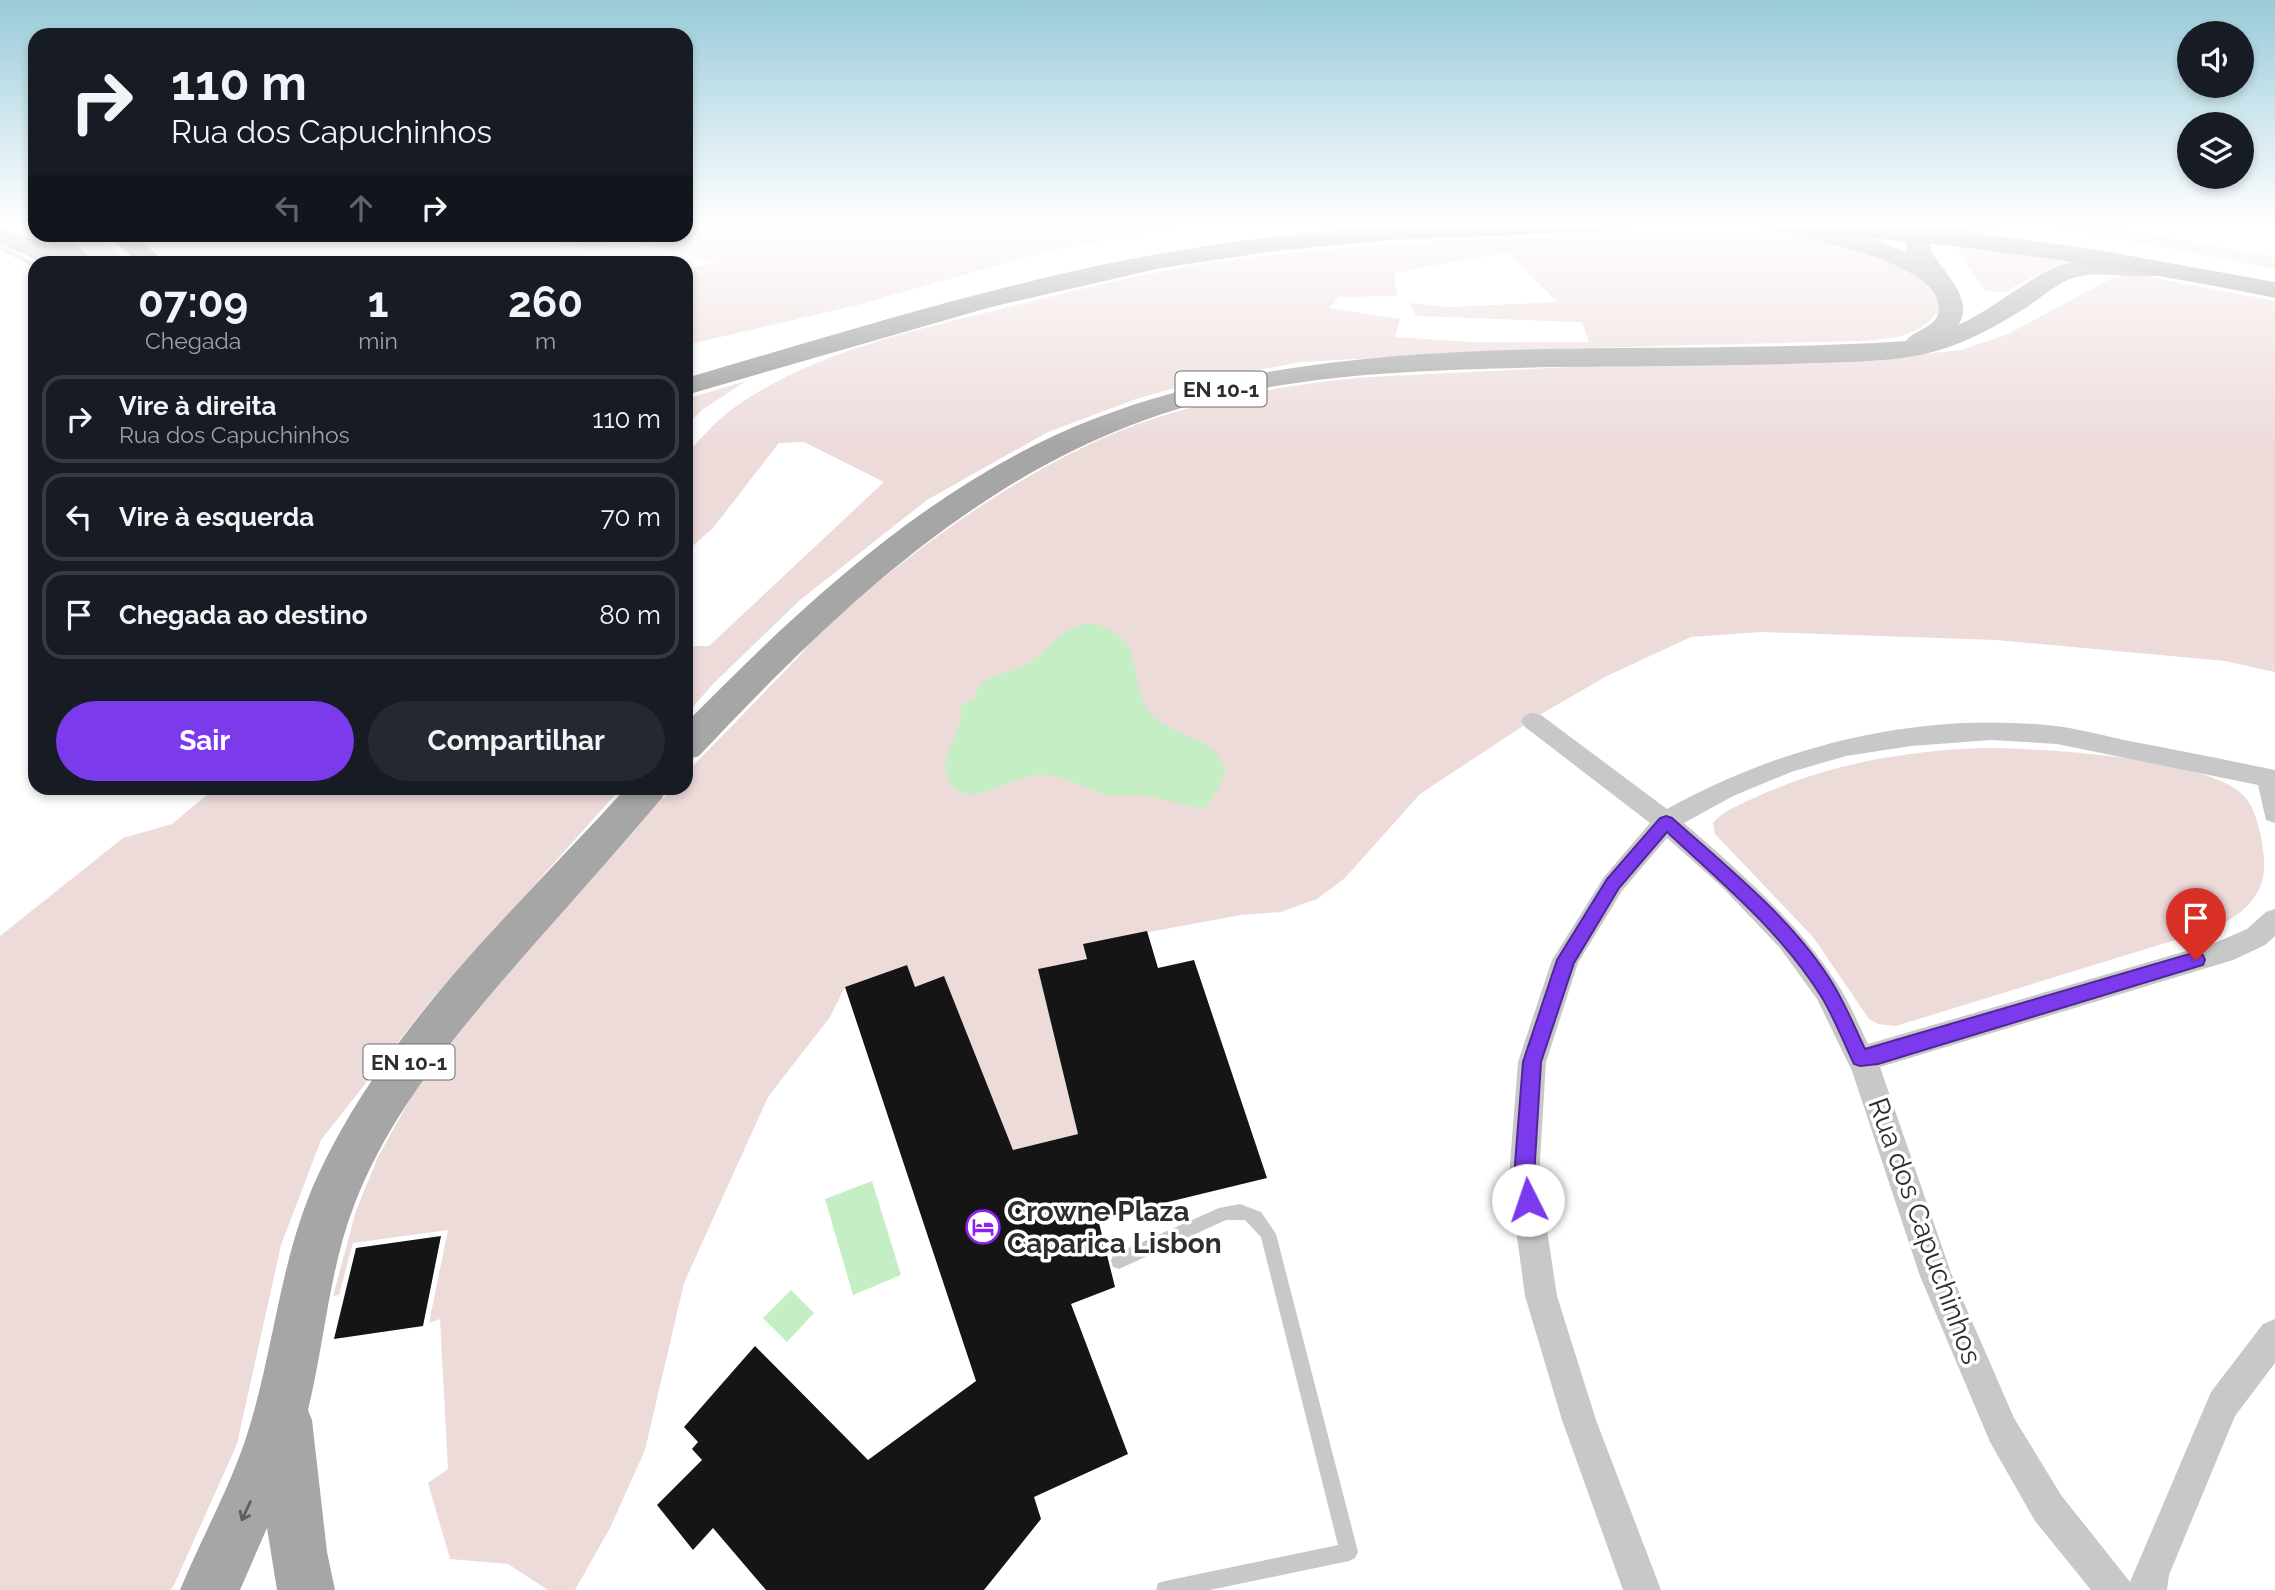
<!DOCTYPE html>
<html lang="pt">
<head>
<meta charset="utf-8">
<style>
	body { margin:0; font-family:Raleway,sans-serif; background:#242831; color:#f1f3f6; height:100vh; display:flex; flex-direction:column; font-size:26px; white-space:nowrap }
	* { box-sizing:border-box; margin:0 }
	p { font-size:23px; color:#9ea1a6 }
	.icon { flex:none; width:38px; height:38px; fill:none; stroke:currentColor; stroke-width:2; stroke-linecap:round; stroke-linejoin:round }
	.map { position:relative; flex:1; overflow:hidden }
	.details { position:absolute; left:28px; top:256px; width:665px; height:539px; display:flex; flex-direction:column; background:#171b24; border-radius:21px; box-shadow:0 4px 10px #0003 }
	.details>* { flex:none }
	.top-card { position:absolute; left:28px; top:28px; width:665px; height:214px; border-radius:21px; box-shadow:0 4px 10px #0003; background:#171b24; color:#f1f3f6; overflow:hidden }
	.controls { position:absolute; left:2177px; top:21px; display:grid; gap:14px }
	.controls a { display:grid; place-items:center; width:77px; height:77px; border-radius:50%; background:#171b24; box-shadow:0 4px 10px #0003; font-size:35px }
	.pin { position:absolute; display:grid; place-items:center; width:60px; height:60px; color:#fff; margin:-72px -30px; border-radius:50% 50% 50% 0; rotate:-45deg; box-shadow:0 0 7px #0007 }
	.pin .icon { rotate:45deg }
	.me { position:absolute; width:77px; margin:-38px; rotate:356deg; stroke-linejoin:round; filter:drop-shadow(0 0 5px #0008) }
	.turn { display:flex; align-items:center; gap:24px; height:147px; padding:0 28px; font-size:32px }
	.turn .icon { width:91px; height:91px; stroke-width:2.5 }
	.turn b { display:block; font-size:49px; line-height:60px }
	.lanes { display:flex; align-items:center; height:66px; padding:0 28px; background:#0003; justify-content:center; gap:35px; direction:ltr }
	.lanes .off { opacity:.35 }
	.eta { display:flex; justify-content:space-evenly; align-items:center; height:119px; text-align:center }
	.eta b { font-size:42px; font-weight:700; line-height:49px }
	.cta { display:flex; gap:14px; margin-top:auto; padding:14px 28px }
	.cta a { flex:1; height:80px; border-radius:42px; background:#7c3aed; color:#fff; font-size:28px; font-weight:700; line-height:80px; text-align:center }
	.cta a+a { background:#242831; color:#f1f3f6 }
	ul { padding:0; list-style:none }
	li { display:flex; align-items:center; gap:21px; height:88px; margin:0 14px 10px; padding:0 14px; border:4px solid #363941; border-radius:21px }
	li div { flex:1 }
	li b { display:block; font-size:26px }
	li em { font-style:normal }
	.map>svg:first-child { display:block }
	.green { fill:#eddbda; fill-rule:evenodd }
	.water { fill:#c5eec4 }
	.building { fill:#151515 }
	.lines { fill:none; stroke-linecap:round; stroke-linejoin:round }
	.lane { fill:#c8c8c8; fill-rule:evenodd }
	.street { fill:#c8c8c8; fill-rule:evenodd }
	.primary { fill:#a6a6a6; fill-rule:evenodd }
	.highway { fill:#959595; fill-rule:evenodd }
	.oneway { stroke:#5e5e5e }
	.route { fill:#7c3aed; stroke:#51269a; stroke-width:2 }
	.labels { text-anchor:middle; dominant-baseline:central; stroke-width:7; stroke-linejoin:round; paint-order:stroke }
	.shield { fill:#fff; stroke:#6d6d6d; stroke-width:2 }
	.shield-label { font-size:21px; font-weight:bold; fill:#2e2e2e }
	.near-poi-label { font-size:28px; font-weight:bold; fill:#2e2e2e; stroke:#fff; text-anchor:start }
	.near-street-label { font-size:28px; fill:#2e2e2e; stroke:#fff }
</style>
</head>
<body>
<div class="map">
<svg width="2275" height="1590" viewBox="0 0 2275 1590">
	<rect width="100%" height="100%" fill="#fff"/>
	<g class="green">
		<path d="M686 224H1189L1040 253 858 305 686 345V268L717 263 617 236 594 251 532 235 686 234Z"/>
		<path d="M2026 224H2090L2275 257V269L2076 230Z"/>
		<path d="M1673 232C1753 234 1899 224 1941 307 1921 338 1894 338 1860 341L1546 349 1301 362 1203 380 1136 399 1048 432 927 500 800 600 713 684 686 715V646H709L884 482 804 442 779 443 713 528 686 552V454C699 441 712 425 727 413 805 354 905 333 997 310 1074 291 1151 270 1230 260 1377 241 1525 237 1673 232ZM1507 252 1557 302 1449 307 1410 303 1416 316 1582 322 1589 342H1472L1395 337 1400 319 1329 308 1339 297 1397 296 1394 273Z"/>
		<path d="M65 235H95L127 262H97Z"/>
		<path d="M1954 245 2090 262 2052 267 2004 292 1986 291Z"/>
		<path d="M413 257 563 262H359L365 258Z"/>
		<path d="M2139 275 2275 301V672L2225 661 1996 640 1761 632 1691 637 1607 676 1541 714 1420 794 1345 878 1317 899 1281 912 1241 915 1084 944 1087 959 1039 969 1078 1134 1013 1150 944 977 915 987 907 965 845 987 830 1017 768 1097 684 1283 645 1450 610 1528 575 1590H548L508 1564 450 1559 428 1483 448 1469 440 1319 429 1323 448 1230 353 1243 339 1295 333 1296 356 1211 378 1157 415 1090 456 1033 651 810 673 788H686V773C719 739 752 705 785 671 801 654 816 636 833 621 908 554 993 491 1084 447 1166 406 1279 384 1370 377L1650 363 1906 356 1961 350 2008 334 2114 277Z"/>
		<path d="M746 381 702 410 686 426V399Z"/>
		<path d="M1983 748C2039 748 2202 757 2242 794 2256 806 2263 840 2264 859 2267 896 2242 915 2211 929L1896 1026 1878 1024 1869 1019 1813 937 1715 834 1713 823C1721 812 1741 804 1754 798 1828 764 1902 751 1983 748Z"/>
		<path d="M215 788H621L428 1004 321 1140 281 1245 237 1444 174 1585 170 1590H0V936L123 838 172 824Z"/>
	</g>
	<g class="water">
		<path d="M1090 623C1154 637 1122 678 1151 713 1173 740 1221 734 1225 775L1213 798 1204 809C1183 805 1162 799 1141 795 1130 794 1120 797 1109 795 1084 790 1063 773 1037 775 1009 776 964 817 947 776 937 752 968 729 960 705L976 697C977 691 978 687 983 683 993 674 1011 672 1023 666 1051 652 1056 628 1090 623Z"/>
		<path d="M872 1181 901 1275 853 1295 825 1199Z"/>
		<path d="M791 1290 814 1313 787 1342 763 1318Z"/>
	</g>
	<g class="building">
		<path d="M1147 931 1158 968 1194 960 1267 1178 1098 1219 1115 1287 1071 1304 1128 1454 1034 1497 1041 1519 984 1590H766L713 1528 693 1550 657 1505 702 1460 692 1449 698 1442 684 1427 755 1346 868 1460 976 1381 845 987 907 965 915 987 944 976 1013 1150 1078 1134 1038 969 1087 959 1083 944Z"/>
		<path d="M441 1236 423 1326 334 1339 356 1248Z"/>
	</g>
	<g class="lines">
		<g class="lane">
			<path d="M0 245 35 263V268L0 250Z"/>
			<path d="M1240 1204 1261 1212 1276 1234 1358 1552 1355 1558 1349 1561 1210 1590H1156L1158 1583 1165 1581 1338 1545 1261 1237 1245 1220H1226L1119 1269 1113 1267 1111 1261 1113 1255 1219 1208Z"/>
		</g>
		<path class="street" d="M1533 713 1541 715 1667 809C1784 744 1921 711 2056 726 2080 729 2105 736 2129 741 2178 750 2226 760 2275 770V823L2266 820 2258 785 2057 744 1991 740 1911 746 1846 756 1791 772 1733 796 1684 823C1739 871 1796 920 1836 982 1849 1001 1858 1023 1868 1044L2217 942 2247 929 2266 912 2275 909V936L2265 945 2233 960 1880 1067 1951 1273 2014 1418 2061 1495 2130 1582 2211 1392 2263 1324 2275 1319V1363L2235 1416 2169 1575 2167 1590H2091L2035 1521 1990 1442 1920 1276 1852 1071 1817 999 1780 948 1721 886 1667 838 1622 891 1578 963 1546 1062 1539 1177 1557 1296 1596 1420 1661 1590H1623L1562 1420 1525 1296 1509 1177 1518 1062 1552 960 1604 877 1650 823 1525 727 1521 721 1525 715Z"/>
		<g class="primary">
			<path d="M1810 224 1870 238 1907 252 1905 238C1919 217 1974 224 1998 224L1996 231 1943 236 1930 241 1931 251C1943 272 1976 300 1958 325 1991 310 2019 285 2051 269 2076 256 2137 257 2164 264L2168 269 2164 274C2133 282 2098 267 2068 280 2054 286 2040 298 2027 307 1990 330 1954 350 1909 357 1870 363 1828 362 1788 364 1710 366 1632 366 1554 367 1424 370 1286 372 1162 414 975 476 832 615 699 756L686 760V723C803 604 933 482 1091 420 1340 322 1642 359 1906 341 1914 330 1934 328 1938 314 1950 263 1804 238 1771 230L1767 225Z"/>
			<path d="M0 229C20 234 61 245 72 262H42L0 244Z"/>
			<path d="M626 788H667L662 798C620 847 578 895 536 942 467 1021 393 1105 355 1203 329 1269 325 1341 308 1410L312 1420 327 1552 335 1590H277L267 1528 240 1590H180C203 1534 233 1483 250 1425 275 1342 281 1255 318 1175 388 1025 516 909 626 788Z"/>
		</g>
		<g class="highway">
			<path d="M1416 224H1631L1627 229 1619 231 1389 240 1275 251 1161 268 991 307 686 395V378C823 338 961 295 1101 265 1205 243 1310 231 1416 224Z"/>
			<path d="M1757 224H1890L1960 231 2086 248 2275 282V298C2107 264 1940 240 1769 231L1761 229Z"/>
			<path d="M39 234H66L94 262H68Z"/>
			<path d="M107 234H134L164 262H138Z"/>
		</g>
	</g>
	<defs><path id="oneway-shaft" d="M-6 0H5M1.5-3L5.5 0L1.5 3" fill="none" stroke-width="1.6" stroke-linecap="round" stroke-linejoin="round" transform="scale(1.75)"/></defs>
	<use class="oneway" href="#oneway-shaft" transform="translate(246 1511) rotate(115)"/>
	<linearGradient id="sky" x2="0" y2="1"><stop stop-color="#9acbda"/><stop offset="0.5" stop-color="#fff"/><stop offset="1" stop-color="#fff" stop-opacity="0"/></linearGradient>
	<rect width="2275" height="447" fill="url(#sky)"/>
	<path class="route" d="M1666 816 1672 818C1727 867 1796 922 1834 986 1846 1006 1855 1028 1865 1049L2196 952 2203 955 2205 960 2203 965 2196 967 1878 1064 1860 1066 1854 1064C1843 1041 1834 1017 1821 996 1782 933 1721 882 1667 832L1619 888 1574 963 1541 1062 1534 1177 1538 1200 1535 1207 1528 1210 1520 1207 1514 1177 1523 1062 1557 960 1607 879 1660 818Z"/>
	<defs>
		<symbol id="hotel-ring" viewBox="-11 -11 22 22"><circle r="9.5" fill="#fff" stroke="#8d21f4" stroke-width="1.5"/><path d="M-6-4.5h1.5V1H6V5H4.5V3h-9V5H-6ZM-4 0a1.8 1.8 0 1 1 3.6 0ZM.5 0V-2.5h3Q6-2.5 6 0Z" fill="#8d21f4"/></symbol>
	</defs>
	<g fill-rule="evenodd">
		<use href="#hotel-ring" x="964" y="1208" width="38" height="38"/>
	</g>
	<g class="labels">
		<g class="shield">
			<rect x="1175.5" y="371.5" width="91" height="35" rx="5"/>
			<rect x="363.5" y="1044.5" width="91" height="35" rx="5"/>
		</g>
		<g class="shield-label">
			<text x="1221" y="389">EN 10-1</text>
			<text x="409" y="1062">EN 10-1</text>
		</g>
		<g class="near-poi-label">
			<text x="1007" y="1211">Crowne Plaza<tspan x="1007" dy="32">Caparica Lisbon</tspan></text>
		</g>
		<g class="near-street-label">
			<text transform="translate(1925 1231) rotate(70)">Rua dos Capuchinhos</text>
		</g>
	</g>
</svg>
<div class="controls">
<a><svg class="icon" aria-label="sound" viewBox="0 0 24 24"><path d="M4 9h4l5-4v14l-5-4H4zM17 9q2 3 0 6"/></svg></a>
<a><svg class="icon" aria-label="layers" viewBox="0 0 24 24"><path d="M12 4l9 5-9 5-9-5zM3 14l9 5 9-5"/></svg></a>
</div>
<div class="pin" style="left:2196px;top:960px;background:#d93025"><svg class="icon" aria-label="arrive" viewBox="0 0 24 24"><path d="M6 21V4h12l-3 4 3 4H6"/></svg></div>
<svg class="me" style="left:1528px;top:1200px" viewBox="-20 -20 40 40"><circle r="19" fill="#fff"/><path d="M0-13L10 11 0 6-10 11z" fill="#7c3aed"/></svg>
<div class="top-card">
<div class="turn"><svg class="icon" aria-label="right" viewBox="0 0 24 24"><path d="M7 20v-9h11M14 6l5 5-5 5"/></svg><div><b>110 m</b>Rua dos Capuchinhos</div></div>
<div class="lanes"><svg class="icon off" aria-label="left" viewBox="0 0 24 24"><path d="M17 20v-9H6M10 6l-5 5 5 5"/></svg><svg class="icon off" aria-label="ahead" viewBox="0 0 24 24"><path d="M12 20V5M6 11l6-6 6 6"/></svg><svg class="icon" aria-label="right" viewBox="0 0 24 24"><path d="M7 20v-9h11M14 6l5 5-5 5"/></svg></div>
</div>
<section class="details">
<div class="eta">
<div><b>07:09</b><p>Chegada</p></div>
<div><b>1</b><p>min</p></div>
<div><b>260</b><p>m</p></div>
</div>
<ul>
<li><svg class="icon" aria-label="right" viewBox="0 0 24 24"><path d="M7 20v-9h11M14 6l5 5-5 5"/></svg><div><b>Vire à direita</b><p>Rua dos Capuchinhos</p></div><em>110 m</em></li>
<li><svg class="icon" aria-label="left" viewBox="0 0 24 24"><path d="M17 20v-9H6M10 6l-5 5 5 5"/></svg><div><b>Vire à esquerda</b></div><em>70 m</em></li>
<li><svg class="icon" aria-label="arrive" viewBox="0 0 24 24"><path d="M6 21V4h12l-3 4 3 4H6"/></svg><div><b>Chegada ao destino</b></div><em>80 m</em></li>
</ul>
<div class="cta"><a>Sair</a><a>Compartilhar</a></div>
</section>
</div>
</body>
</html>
